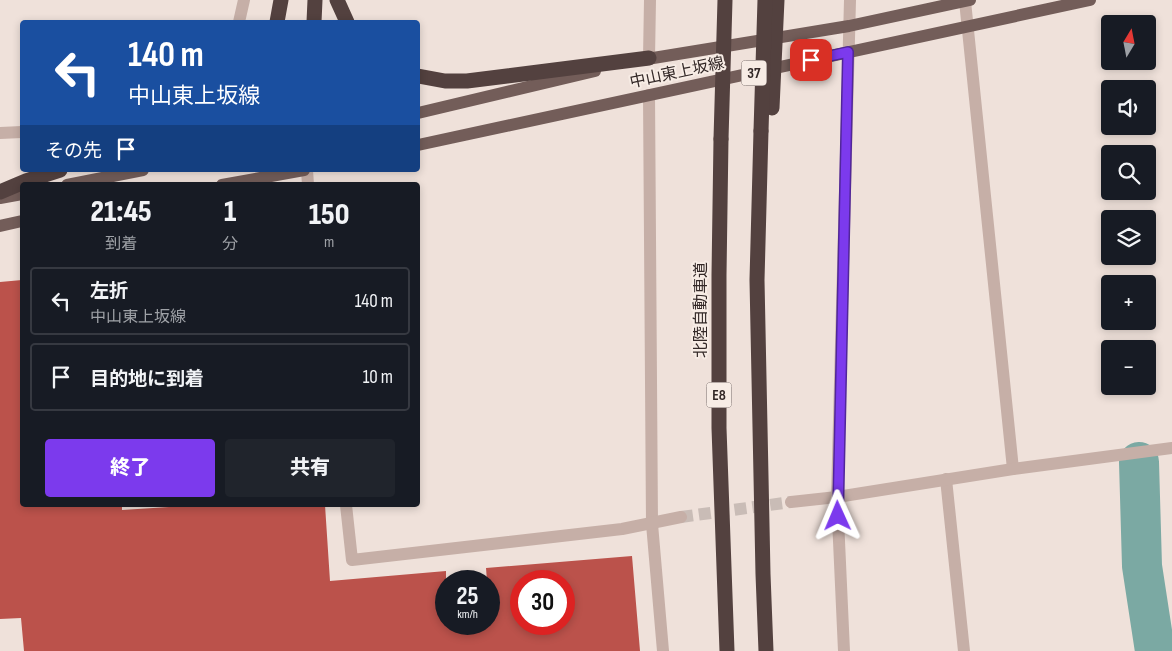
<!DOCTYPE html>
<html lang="ja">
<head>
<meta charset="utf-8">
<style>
	body { margin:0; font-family:"Sofia Sans Condensed","Noto Sans JP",sans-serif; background:#20242c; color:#f1f3f6; height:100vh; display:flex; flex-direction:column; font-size:19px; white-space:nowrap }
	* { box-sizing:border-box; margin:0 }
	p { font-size:16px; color:#9ea1a6 }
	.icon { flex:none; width:28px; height:28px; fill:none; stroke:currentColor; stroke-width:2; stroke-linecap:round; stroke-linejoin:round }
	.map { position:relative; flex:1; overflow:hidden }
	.sheet { position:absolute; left:20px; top:182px; width:400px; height:325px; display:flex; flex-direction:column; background:#171b24; border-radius:5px; box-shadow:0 2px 8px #0003 }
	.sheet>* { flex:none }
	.banner { position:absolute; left:20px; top:20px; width:400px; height:152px; border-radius:5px; box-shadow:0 2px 8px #0003; background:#1a4fa0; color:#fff; overflow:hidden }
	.needle { width:32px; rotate:10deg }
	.controls { position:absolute; left:1101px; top:15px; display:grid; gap:10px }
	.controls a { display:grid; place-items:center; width:55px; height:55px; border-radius:5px; background:#171b24; box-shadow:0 2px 8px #0003; font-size:25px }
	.speed { position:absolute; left:435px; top:570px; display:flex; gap:10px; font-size:25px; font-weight:700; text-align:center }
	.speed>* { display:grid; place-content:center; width:65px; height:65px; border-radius:50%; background:#171b24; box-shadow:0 2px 8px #0003; line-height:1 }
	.speed small { font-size:12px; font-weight:400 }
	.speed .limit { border:8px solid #d22; background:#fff; color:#111 }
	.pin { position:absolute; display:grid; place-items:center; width:42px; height:42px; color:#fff; margin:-21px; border-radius:10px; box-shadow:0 2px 8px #0006 }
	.me { position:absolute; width:55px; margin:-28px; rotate:359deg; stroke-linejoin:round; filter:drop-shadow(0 0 4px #0008) }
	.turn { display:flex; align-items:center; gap:18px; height:105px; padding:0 25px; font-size:22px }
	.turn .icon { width:65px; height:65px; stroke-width:2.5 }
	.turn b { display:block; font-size:35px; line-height:42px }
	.then { display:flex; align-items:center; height:48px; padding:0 25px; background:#0003; gap:10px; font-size:19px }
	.eta { display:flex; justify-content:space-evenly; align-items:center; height:85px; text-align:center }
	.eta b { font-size:30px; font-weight:800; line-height:35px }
	.action { display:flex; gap:10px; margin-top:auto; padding:10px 25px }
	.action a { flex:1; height:58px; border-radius:5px; background:#7c3aed; color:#fff; font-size:20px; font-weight:800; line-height:58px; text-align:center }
	.action a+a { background:#20242c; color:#f1f3f6 }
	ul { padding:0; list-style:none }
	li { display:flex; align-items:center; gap:15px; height:68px; margin:0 10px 8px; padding:0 15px; border:2px solid #363941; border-radius:5px }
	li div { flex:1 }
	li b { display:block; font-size:19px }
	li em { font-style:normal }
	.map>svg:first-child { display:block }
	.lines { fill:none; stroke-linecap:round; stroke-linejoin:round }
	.river { stroke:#7ba9a3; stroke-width:40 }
	.building { fill:#bb524b; fill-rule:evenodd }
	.minor-tunnel { stroke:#c9bcb6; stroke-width:12; stroke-dasharray:12 6; stroke-linecap:butt }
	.minor { stroke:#c6afa7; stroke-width:12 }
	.major { stroke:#735d59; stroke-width:12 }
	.highway { stroke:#53413f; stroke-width:15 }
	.highway-bridge { stroke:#53413f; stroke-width:15 }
	.route-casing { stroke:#51269a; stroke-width:12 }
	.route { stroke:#7c3aed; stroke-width:9 }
	.labels { text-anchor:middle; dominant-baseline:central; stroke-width:4; stroke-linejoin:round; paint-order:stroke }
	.shield { fill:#f7ece5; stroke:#6e6360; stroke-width:1 }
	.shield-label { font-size:15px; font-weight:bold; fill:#332827 }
	.street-label { font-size:16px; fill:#332827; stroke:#f7ece5 }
</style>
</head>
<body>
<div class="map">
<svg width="1172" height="651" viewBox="0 0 1172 651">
	<rect width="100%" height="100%" fill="#efe1da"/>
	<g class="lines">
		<path class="river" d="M1139 462 1142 566 1155 651"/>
	</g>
	<path class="building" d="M22 280V505H122V510L200 505H325L330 581 446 571V624H489V581H487L486 568 632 556 640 651H24L21 618 0 619V282ZM521 581H564V624H521Z"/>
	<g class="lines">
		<path class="minor-tunnel" d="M681 517 791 502"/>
		<g class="minor">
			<path d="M965 1 1013 469"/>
			<path d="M239 22 244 0"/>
			<path d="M649 58 650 0"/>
			<path d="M649 95 652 524 663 651"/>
			<path d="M0 133 22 132"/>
			<path d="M307 170 308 185"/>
			<path d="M946 479 964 651"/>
			<path d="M791 502 837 497 1013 469 1172 448"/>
			<path d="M346 505 352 560 622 529 681 517"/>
			<path d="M844 651 837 497 850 0"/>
		</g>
		<g class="major">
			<path d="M641 60 849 26 970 0"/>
			<path d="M418 113 595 71"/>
			<path d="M418 145 1090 0"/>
			<path d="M67 185 143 170"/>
			<path d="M222 185 304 170"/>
			<path d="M0 198 22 194"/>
			<path d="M0 226 22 221"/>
		</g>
		<g class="highway">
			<path d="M337 0 347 22"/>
			<path d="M277 22 281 0"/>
			<path d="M314 22 315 0"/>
			<path d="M418 76 445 81H467L649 58"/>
			<path d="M761 131 757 280 763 574 766 651"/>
			<path d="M721 139 719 275V428L727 651"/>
			<path d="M0 192 26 181 60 170"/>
		</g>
		<g class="highway-bridge">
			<path d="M772 108 777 0"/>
			<path d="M761 131 765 0"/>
			<path d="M721 139 725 0"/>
		</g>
	</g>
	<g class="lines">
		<defs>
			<path id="route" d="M811 60 848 52 838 516"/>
		</defs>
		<use href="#route" class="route-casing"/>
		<use href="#route" class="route"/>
	</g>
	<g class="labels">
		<g class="shield">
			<rect x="741.5" y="60.5" width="25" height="25" rx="4"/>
			<rect x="706.5" y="382.5" width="25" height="25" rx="4"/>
		</g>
		<g class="shield-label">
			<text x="754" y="73">37</text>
			<text x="719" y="395">E8</text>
		</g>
		<g class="street-label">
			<text transform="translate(677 73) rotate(-12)">中山東上坂線</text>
			<text transform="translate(701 310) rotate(-90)">北陸自動車道</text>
		</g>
	</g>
</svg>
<div class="controls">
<a><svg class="needle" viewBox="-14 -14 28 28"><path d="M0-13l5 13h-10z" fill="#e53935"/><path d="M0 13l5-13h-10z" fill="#9ea1a6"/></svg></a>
<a><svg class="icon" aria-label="sound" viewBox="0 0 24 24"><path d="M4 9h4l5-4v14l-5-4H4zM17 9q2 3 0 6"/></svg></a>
<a><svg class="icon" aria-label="search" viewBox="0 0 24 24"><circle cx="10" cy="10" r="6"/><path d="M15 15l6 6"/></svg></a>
<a><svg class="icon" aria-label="layers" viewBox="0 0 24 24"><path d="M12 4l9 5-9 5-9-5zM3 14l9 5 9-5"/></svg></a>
<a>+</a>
<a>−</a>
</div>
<div class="speed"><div>25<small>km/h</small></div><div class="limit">30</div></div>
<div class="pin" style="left:811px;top:60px;background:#d93025"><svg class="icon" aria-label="arrive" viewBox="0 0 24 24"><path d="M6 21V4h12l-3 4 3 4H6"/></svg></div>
<svg class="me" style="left:838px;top:516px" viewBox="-20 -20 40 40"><path d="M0-17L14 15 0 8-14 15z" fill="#7c3aed" stroke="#fff" stroke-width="4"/></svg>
<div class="banner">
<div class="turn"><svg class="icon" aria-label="left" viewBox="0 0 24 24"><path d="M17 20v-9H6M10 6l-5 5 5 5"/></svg><div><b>140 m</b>中山東上坂線</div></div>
<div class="then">その先<svg class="icon" aria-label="arrive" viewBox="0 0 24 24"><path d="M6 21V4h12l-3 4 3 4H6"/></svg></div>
</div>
<section class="sheet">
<div class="eta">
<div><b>21:45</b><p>到着</p></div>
<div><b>1</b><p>分</p></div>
<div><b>150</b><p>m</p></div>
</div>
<ul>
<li><svg class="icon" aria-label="left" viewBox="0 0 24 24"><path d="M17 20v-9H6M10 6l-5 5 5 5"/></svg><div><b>左折</b><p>中山東上坂線</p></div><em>140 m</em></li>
<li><svg class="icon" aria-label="arrive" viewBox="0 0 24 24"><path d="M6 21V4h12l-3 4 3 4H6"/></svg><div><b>目的地に到着</b></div><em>10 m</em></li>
</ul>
<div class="action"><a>終了</a><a>共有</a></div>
</section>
</div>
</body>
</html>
